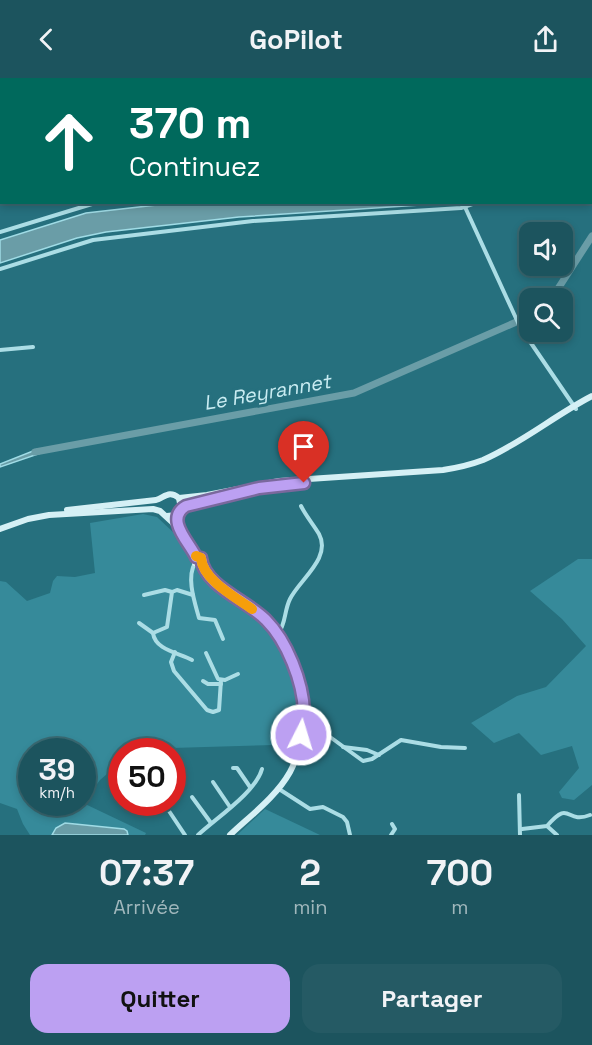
<!DOCTYPE html>
<html lang="fr">
<head>
<meta charset="utf-8">
<style>
	body { margin:0; font-family:"Space Grotesk",sans-serif; background:#255a64; color:#f1f3f6; height:100vh; display:flex; flex-direction:column; font-size:22px; white-space:nowrap }
	* { box-sizing:border-box; margin:0 }
	p { font-size:20px; color:#a0b7bc }
	.icon { flex:none; width:33px; height:33px; fill:none; stroke:currentColor; stroke-width:2; stroke-linecap:round; stroke-linejoin:round }
	.map { position:relative; height:757px; overflow:hidden }
	.panel { display:flex; flex-direction:column; background:#1c545e; flex:1 }
	.panel>* { flex:none }
	.top-card { position:absolute; left:0px; top:0px; width:592px; height:126px; box-shadow:0 3px 9px #0003,0 0 0 2px #3a6a73; background:#00695c; color:#fff; overflow:hidden }
	.fabs { position:absolute; left:519px; top:144px; display:grid; gap:12px }
	.fabs a { display:grid; place-items:center; width:54px; height:54px; border-radius:12px; background:#1c545e; box-shadow:0 3px 9px #0003,0 0 0 2px #3a6a73; font-size:30px }
	.speed { position:absolute; left:18px; top:660px; display:flex; gap:12px; font-size:30px; font-weight:700; text-align:center }
	.speed>* { display:grid; place-content:center; width:78px; height:78px; border-radius:50%; background:#1c545e; box-shadow:0 3px 9px #0003,0 0 0 2px #3a6a73; line-height:1 }
	.speed small { font-size:15px; font-weight:400 }
	.speed .limit { border:9px solid #d22; background:#fff; color:#111 }
	.pin { position:absolute; display:grid; place-items:center; width:51px; height:51px; color:#fff; margin:-62px -26px; border-radius:50% 50% 50% 0; rotate:-45deg; box-shadow:0 0 6px #0007 }
	.pin .icon { rotate:45deg }
	.me { position:absolute; width:66px; margin:-33px; rotate:5deg; stroke-linejoin:round; filter:drop-shadow(0 0 4px #0008) }
	.turn { display:flex; align-items:center; gap:21px; height:126px; padding:0 30px; font-size:27px }
	.turn .icon { width:78px; height:78px; stroke-width:2.5 }
	.turn b { display:block; font-size:42px; line-height:51px }
	.eta { display:flex; justify-content:space-evenly; align-items:center; height:102px; text-align:center }
	.eta b { font-size:36px; font-weight:600; line-height:42px }
	.button { display:flex; gap:12px; margin-top:auto; padding:12px 30px }
	.button a { flex:1; height:69px; border-radius:18px; background:#bca0f2; color:#111; font-size:24px; font-weight:600; line-height:69px; text-align:center }
	.button a+a { background:#255a64; color:#f1f3f6 }
	header { display:flex; justify-content:space-between; align-items:center; height:78px; padding:0 30px; background:#1c545e; font-size:27px; font-weight:600 }
	.map>svg:first-child { display:block }
	.green { fill:#368a9a; fill-rule:evenodd }
	.water { fill:#6a9da7; stroke:#a0dce6; stroke-width:1.5 }
	.lines { fill:none; stroke-linecap:round; stroke-linejoin:round }
	.river { stroke:#6a9da7; stroke-width:7 }
	.street { stroke:#abdde5; stroke-width:4 }
	.secondary { stroke:#d5f0f5; stroke-width:6 }
	.route-casing { stroke:#7a689d; stroke-width:15 }
	.route { stroke:#bca0f2; stroke-width:10 }
	.slow { stroke:#f59e0b; stroke-width:10 }
	.labels { text-anchor:middle; dominant-baseline:central; stroke-width:6; stroke-linejoin:round; paint-order:stroke }
	.water-label { font-size:20px; font-style:italic; fill:#c9ecf2; stroke:#26707e }
</style>
</head>
<body>
<header><svg class="icon" aria-label="back" viewBox="0 0 24 24"><path d="M15 5l-7 7 7 7"/></svg>GoPilot<svg class="icon" aria-label="share" viewBox="0 0 24 24"><path d="M12 15V3M7 8l5-5 5 5M5 13v7h14v-7"/></svg></header>
<div class="map">
<svg width="592" height="757" viewBox="0 0 592 757">
	<rect width="100%" height="100%" fill="#26707e"/>
	<g class="green">
		<path d="M297 0H470V1L297 2Z"/>
		<path d="M143 436 157 439 174 455 200 494 230 524 278 556 295 608 300 640 293 679 274 667 138 671 134 673 122 674 121 684 100 702 83 725 146 755 145 757H30L23 746 17 731 0 725V503L6 504 27 523 50 515 53 503 57 498 75 499 95 495 90 445ZM32 674H82V724H32Z"/>
		<path d="M578 481H592V707L574 722 562 720 559 714 579 690 572 668 541 677 519 655 494 665 471 645 517 618 546 609 586 568 562 541 530 513Z"/>
		<path d="M265 731 320 757H237Z"/>
	</g>
	<g class="water">
		<path d="M174 125V124L451 125 239 139 106 154 77 160 0 185V162L86 135Z"/>
		<path d="M38 371H44V374L0 389V386Z"/>
		<path d="M65 745 124 751 127 753 128 757H52L56 750Z"/>
	</g>
	<g class="lines">
		<g class="river">
			<path d="M552 220 592 158"/>
			<path d="M35 374 354 315 530 238"/>
		</g>
		<g class="street">
			<path d="M309 2 311 0"/>
			<path d="M591 23 592 22"/>
			<path d="M465 129 520 249 576 331"/>
			<path d="M0 154 92 126 102 124"/>
			<path d="M0 191 93 162 253 143 461 130 478 124"/>
			<path d="M0 272 33 269"/>
			<path d="M195 485C186 500 195 525 199 540L215 542 223 561"/>
			<path d="M144 517 165 512 172 514"/>
			<path d="M139 545 153 555 167 549 172 514 177 512 193 517"/>
			<path d="M153 555C155 572 179 575 192 582"/>
			<path d="M278 556C286 546 284 533 290 521 299 502 332 480 319 456 313 446 306 438 301 428"/>
			<path d="M175 574 171 584 174 593 207 632 213 634 219 632 221 602"/>
			<path d="M206 575 218 601 225 602 238 596"/>
			<path d="M203 603 208 606H221"/>
			<path d="M304 640 363 683 372 681 401 662 441 669 465 670"/>
			<path d="M343 669 367 672 379 677"/>
			<path d="M233 690H237L250 709"/>
			<path d="M117 694 122 695"/>
			<path d="M213 704 230 729"/>
			<path d="M279 711 310 731 323 729 343 739 347 744 350 757"/>
			<path d="M519 717 520 757"/>
			<path d="M192 719 211 745"/>
			<path d="M163 724 185 757"/>
			<path d="M547 748 557 757"/>
			<path d="M522 751 547 748C571 720 565 747 590 737"/>
			<path d="M198 757C215 741 256 714 262 691"/>
			<path d="M391 757 395 751 392 746"/>
		</g>
		<g class="secondary">
			<path d="M179 420 207 417 279 403 443 392C456 390 470 387 483 382 522 365 555 337 592 318"/>
			<path d="M181 431 203 423 258 410"/>
			<path d="M67 432 156 422C165 419 169 412 179 420L181 431 176 437 167 438"/>
			<path d="M0 451 28 441 49 437 153 431 160 433 172 444 195 476V485H201"/>
			<path d="M196 479 201 480C204 506 240 521 258 535 283 554 292 581 299 610 301 618 304 628 304 637 304 655 298 679 290 694 276 719 250 738 230 757"/>
		</g>
	</g>
	<g class="lines">
		<defs>
			<path id="route" d="M301 657C302 649 304 642 304 634 303 604 287 563 266 542 248 523 204 508 201 480L196 479C190 465 164 441 186 428L259 410 304 405"/>
		</defs>
		<use href="#route" class="route-casing"/>
		<use href="#route" class="route"/>
		<path class="slow" d="M196 478 201 480C203 502 235 519 252 531"/>
	</g>
	<g class="labels">
		<g class="water-label">
			<text transform="translate(267 314) rotate(-10)">Le Reyrannet</text>
		</g>
	</g>
</svg>
<div class="fabs">
<a><svg class="icon" aria-label="sound" viewBox="0 0 24 24"><path d="M4 9h4l5-4v14l-5-4H4zM17 9q2 3 0 6"/></svg></a>
<a><svg class="icon" aria-label="search" viewBox="0 0 24 24"><circle cx="10" cy="10" r="6"/><path d="M15 15l6 6"/></svg></a>
</div>
<div class="speed"><div>39<small>km/h</small></div><div class="limit">50</div></div>
<div class="pin" style="left:304px;top:405px;background:#d93025"><svg class="icon" aria-label="arrive" viewBox="0 0 24 24"><path d="M6 21V4h12l-3 4 3 4H6"/></svg></div>
<svg class="me" style="left:301px;top:657px" viewBox="-20 -20 40 40"><circle r="17" fill="#bca0f2" stroke="#fff" stroke-width="3"/><path d="M0-11L8 9 0 5-8 9z" fill="#fff"/></svg>
<div class="top-card">
<div class="turn"><svg class="icon" aria-label="ahead" viewBox="0 0 24 24"><path d="M12 20V5M6 11l6-6 6 6"/></svg><div><b>370 m</b>Continuez</div></div>
</div>
</div>
<section class="panel">
<div class="eta">
<div><b>07:37</b><p>Arrivée</p></div>
<div><b>2</b><p>min</p></div>
<div><b>700</b><p>m</p></div>
</div>
<div class="button"><a>Quitter</a><a>Partager</a></div>
</section>
</body>
</html>
